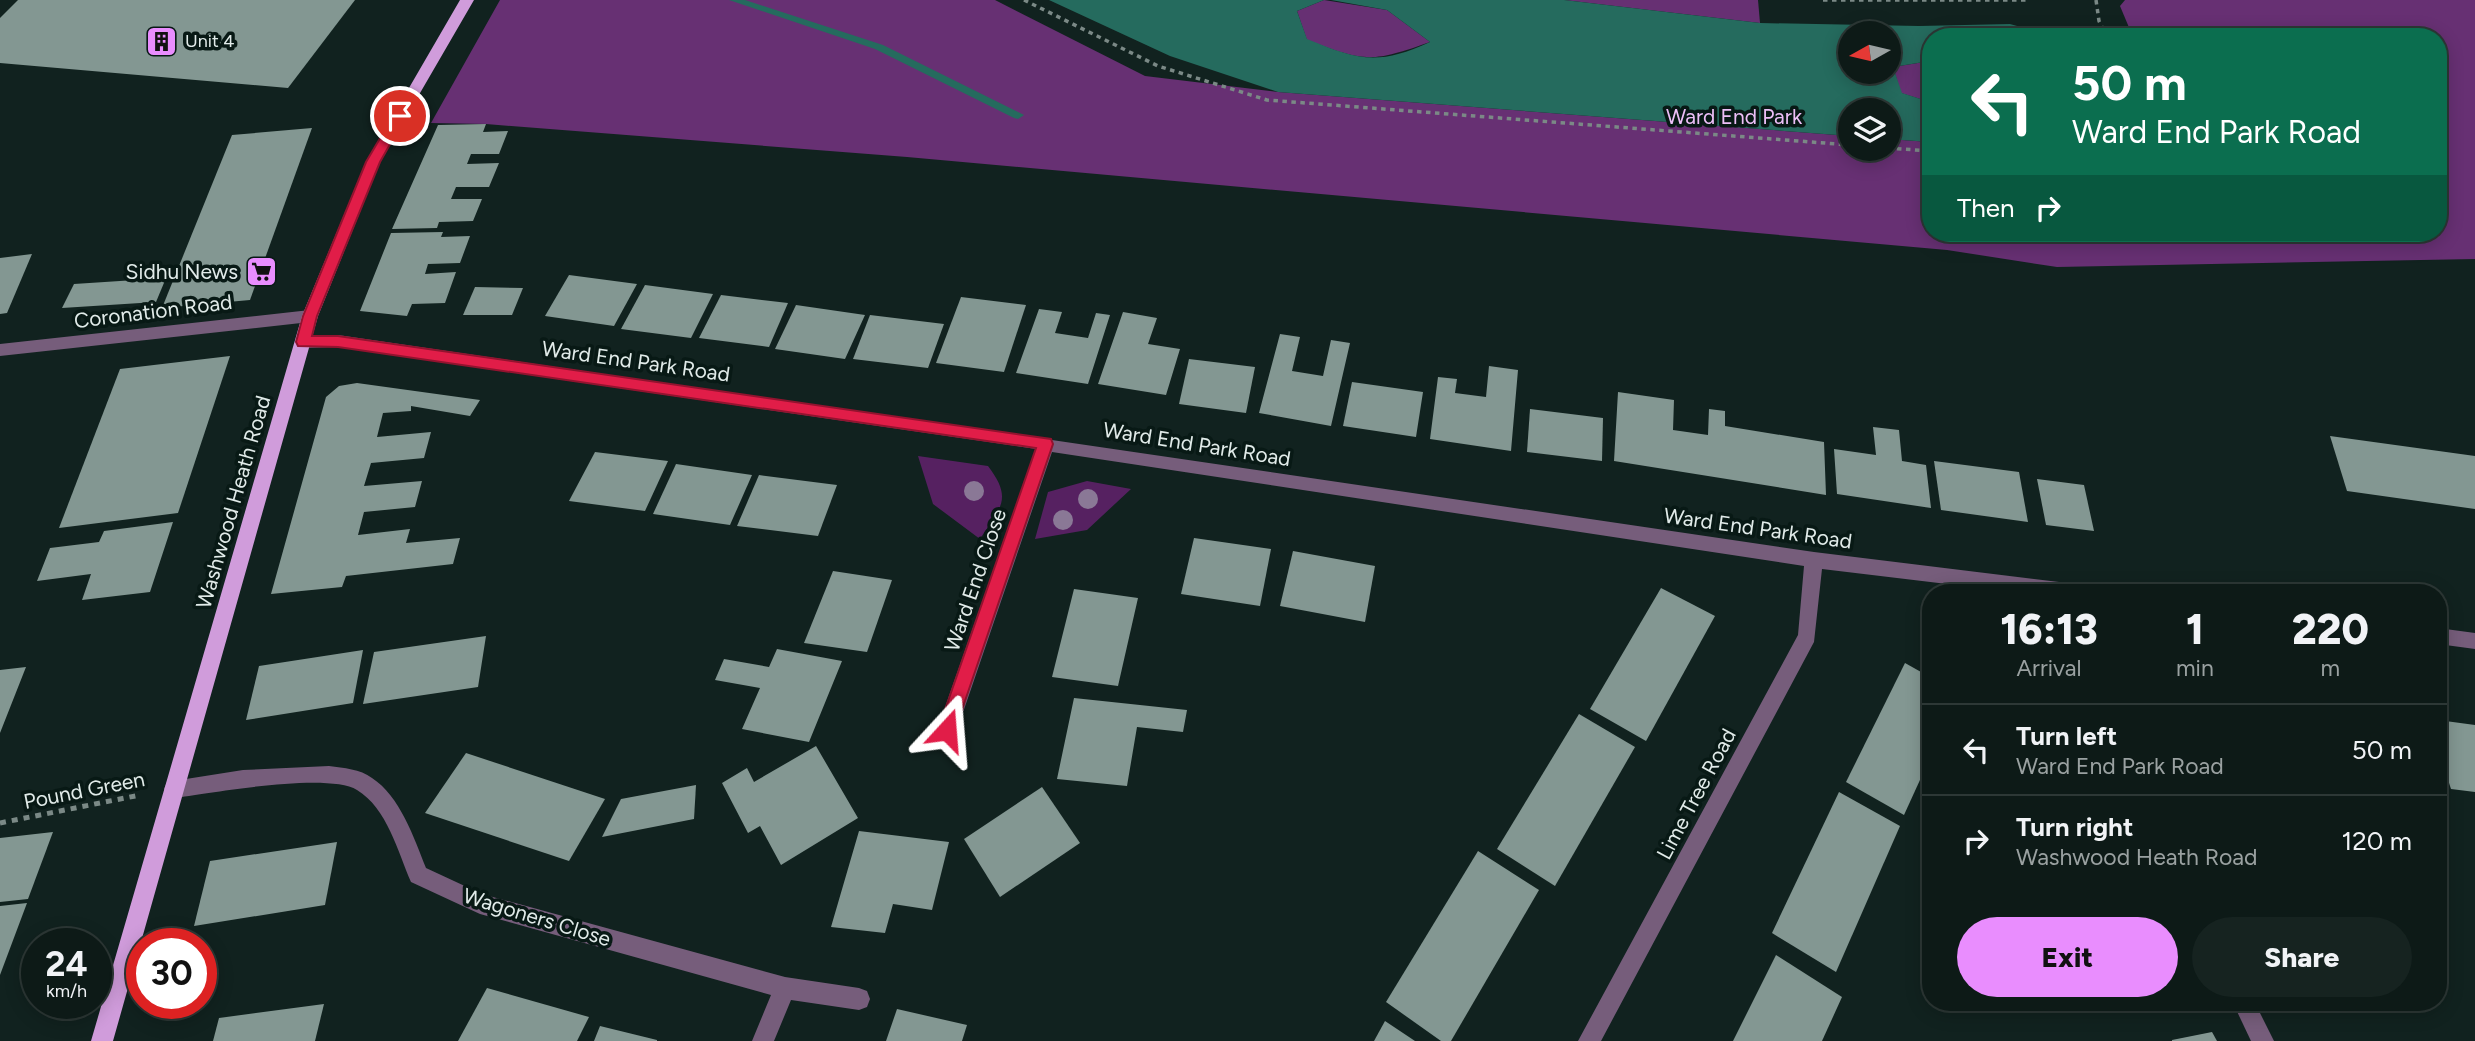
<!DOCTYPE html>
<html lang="en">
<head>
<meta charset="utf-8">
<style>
	body { margin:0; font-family:Figtree,sans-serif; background:#162320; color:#f1f3f6; height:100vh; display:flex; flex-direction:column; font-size:26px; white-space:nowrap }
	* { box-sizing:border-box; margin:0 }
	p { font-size:23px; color:#9aa1a1 }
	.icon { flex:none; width:38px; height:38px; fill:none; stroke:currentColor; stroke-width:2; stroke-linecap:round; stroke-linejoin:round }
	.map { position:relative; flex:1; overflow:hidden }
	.details { position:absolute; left:1922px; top:584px; width:525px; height:427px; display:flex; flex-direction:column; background:#0d1a17; border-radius:28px; box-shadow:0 4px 18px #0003,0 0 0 2px #2d3836 }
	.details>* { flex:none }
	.hud { position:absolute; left:1922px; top:28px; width:525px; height:214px; border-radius:28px; box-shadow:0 4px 18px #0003,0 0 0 2px #2d3836; background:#0b6e4f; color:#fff; overflow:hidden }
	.needle { width:46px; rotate:262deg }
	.controls { position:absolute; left:1838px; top:21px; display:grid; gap:14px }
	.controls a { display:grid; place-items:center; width:63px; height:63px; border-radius:50%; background:#0d1a17; box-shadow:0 4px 18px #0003,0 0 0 2px #2d3836; font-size:35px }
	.speed { position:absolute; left:21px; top:928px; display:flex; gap:14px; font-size:35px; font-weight:700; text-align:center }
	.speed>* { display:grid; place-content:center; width:91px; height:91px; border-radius:50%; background:#0d1a17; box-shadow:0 4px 18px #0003,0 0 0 2px #2d3836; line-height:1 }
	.speed small { font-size:18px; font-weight:400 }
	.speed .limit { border:10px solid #d22; background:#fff; color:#111 }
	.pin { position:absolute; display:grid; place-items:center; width:60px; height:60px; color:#fff; margin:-30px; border:4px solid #fff; border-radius:50%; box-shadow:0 2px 7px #0007 }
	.me { position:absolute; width:77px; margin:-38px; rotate:19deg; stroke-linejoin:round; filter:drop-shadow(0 0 5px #0008) }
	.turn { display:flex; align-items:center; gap:24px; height:147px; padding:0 35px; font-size:32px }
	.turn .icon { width:91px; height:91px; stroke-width:2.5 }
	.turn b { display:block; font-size:49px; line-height:60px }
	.then { display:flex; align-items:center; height:66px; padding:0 35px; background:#0003; gap:14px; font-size:26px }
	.eta { display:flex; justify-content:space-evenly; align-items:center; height:119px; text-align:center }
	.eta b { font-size:42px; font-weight:800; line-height:49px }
	.button { display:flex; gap:14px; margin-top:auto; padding:14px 35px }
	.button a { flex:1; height:80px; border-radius:42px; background:#e98dfe; color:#111; font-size:28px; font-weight:800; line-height:80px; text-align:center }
	.button a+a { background:#162320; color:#f1f3f6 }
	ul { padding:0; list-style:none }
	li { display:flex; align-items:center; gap:21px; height:91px; padding:0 35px; border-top:2px solid #2d3836 }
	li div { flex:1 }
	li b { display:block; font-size:26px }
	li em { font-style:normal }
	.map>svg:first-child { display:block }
	.green { fill:#562161 }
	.forest { fill:#673073 }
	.water { fill:#256b5e; fill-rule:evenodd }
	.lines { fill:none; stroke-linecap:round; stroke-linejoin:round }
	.stream { fill:#256b5e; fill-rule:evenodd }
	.building { fill:#839792 }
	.path-far1 { stroke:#7b8986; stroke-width:3.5; stroke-dasharray:4.5 4.5; stroke-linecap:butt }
	.path { stroke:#7b8986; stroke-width:5; stroke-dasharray:6 6; stroke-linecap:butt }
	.minor { fill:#765d7b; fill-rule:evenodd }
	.major { fill:#d09cdb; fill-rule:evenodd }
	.tree { fill:#8a7896 }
	.route { fill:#e11d48; stroke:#92132f; stroke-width:2 }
	.labels { text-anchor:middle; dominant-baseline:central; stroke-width:7; stroke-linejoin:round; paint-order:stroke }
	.far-poi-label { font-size:18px; fill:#e1ebe9; stroke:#081915; text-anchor:start }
	.park-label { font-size:21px; fill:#edbff8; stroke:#081915 }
	.poi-label { font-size:21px; fill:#e1ebe9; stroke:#081915; text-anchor:end }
	.street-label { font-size:21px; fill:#e1ebe9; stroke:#081915 }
</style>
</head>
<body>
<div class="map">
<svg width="2475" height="1041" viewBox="0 0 2475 1041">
	<rect width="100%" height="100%" fill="#11221f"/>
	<g class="green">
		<path d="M918 456 988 466C1013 499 1001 507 980 539L933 504Z"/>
		<path d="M1087 481 1131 489 1087 530 1035 539 1048 492Z"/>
	</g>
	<g class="forest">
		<path d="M500 0H995L1145 76 1278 92 1850 136V149H1888V139L1930 142V233H2438V37H2133L2120 6 2125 0H2475V259L2057 267 1947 250 907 157 486 124 431 123Z"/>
		<path d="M1324 0 1387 10 1430 42C1371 63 1365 62 1307 40L1297 11Z"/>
		<path d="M1564 0H1758L1760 23Z"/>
		<path d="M1930 61V102L1901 93 1893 67Z"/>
	</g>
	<path class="water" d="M1049 0H1324L1297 11 1307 39C1358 60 1378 66 1430 42L1387 10 1331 0H1564L1760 23 1919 26 2010 24 2057 37H1930V61L1893 67 1902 93 1930 102V142L1888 139V110H1850V136L1278 92 1170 56ZM1850 33H1888V72H1850Z"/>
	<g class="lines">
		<path class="stream" d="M729 0H745L883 45 1024 115 1018 119 1014 118 875 49Z"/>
	</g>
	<g class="building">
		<path d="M18 0H355L288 88 0 63V18Z"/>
		<path d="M486 124 483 132 508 131 499 154H471L467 164 499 163 489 187H456L451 199H482L473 221 439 222 437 228 392 229 438 125Z"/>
		<path d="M312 128 250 300 162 308 232 135Z"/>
		<path d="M443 232 441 237 470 236 460 263 428 264 425 274 456 272 445 303 412 304 407 316 360 311 391 233Z"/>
		<path d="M32 254 7 313 0 314V258Z"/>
		<path d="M569 275 637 284 614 326 545 316Z"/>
		<path d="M166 278 156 302 62 308 74 284Z"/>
		<path d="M645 285 713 294 691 338 621 329Z"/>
		<path d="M475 287 523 288 512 315H463Z"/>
		<path d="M721 295 788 303 769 347 699 338Z"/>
		<path d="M961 297 1026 305 1004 372 936 363Z"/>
		<path d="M796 305 865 315 845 359 775 349Z"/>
		<path d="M1039 309 1062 312 1055 333 1088 338 1096 313 1110 315 1088 384 1016 373Z"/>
		<path d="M1123 312 1157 318 1148 344 1180 349 1166 395 1098 384Z"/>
		<path d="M870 315 944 324 928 368 853 359Z"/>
		<path d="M1280 334 1300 337 1292 371 1323 376 1331 340 1350 343 1331 426 1259 413Z"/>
		<path d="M230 356 178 513 59 528 120 369Z"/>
		<path d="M1189 359 1255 367 1246 413 1179 404Z"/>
		<path d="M1489 366 1518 370 1511 451 1430 439 1438 377 1457 379 1455 393 1486 397Z"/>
		<path d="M1352 382 1423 392 1416 437 1343 426Z"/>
		<path d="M357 383 480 400 470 416 411 406V411L383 413 377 437 431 432 424 458 371 463 364 486 422 481 415 507 364 512 358 535 410 529 406 543 460 538 453 564 346 576 342 587 271 594 326 397 339 386Z"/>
		<path d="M1618 392 1674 400 1673 430 1708 435 1709 409 1725 411V426L1824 442 1826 495 1614 461Z"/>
		<path d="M1530 409 1603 418 1602 461 1527 452Z"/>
		<path d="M1873 427 1899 430 1902 461 1926 465 1931 508 1837 494 1834 449 1876 455Z"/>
		<path d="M2330 436 2475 456V509L2347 491Z"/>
		<path d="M595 452 668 461 645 511 569 501Z"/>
		<path d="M1934 461 2019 472 2028 522 1941 510Z"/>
		<path d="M676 464 752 475 730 525 653 514Z"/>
		<path d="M759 475 837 485 818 536 737 526Z"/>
		<path d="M2037 479 2084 485 2094 531 2046 525Z"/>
		<path d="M173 522 150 592 82 600 91 574 37 581 50 548 99 542 104 531Z"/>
		<path d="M1194 538 1271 549 1260 606 1181 594Z"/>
		<path d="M1293 551 1375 566 1365 622 1280 606Z"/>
		<path d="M833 571 892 580 867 652 804 643Z"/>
		<path d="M1661 588 1715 616 1646 741 1590 709Z"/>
		<path d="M1074 589 1138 598 1118 686 1052 677Z"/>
		<path d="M486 636 478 687 363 704 374 652Z"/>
		<path d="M777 649 842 661 809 742 742 729 760 688 715 680 724 659 769 667Z"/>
		<path d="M363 650 353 703 246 720 259 666Z"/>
		<path d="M1905 663 1930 677V758L1904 815 1846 782Z"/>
		<path d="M26 667 0 733V670Z"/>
		<path d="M1074 698 1187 710 1183 732 1137 727 1127 786 1057 779Z"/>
		<path d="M1579 714 1635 747 1555 886 1497 849Z"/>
		<path d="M2438 720 2475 725V792L2451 789 2438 749Z"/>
		<path d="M816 746 858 818 781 865 760 826 748 833 722 783 747 768 754 782Z"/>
		<path d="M466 753 605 799 569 861 425 813Z"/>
		<path d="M696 785 694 819 602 837 621 799Z"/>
		<path d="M1042 787 1080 843 1000 897 964 839Z"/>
		<path d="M1839 792 1900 826 1836 972 1772 933Z"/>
		<path d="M859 831 949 842 932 910 893 904 885 933 831 927Z"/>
		<path d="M53 832 28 899 0 902V838Z"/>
		<path d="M337 842 325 905 194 926 210 861Z"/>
		<path d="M1478 851 1539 890 1451 1041H1441L1386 1002Z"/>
		<path d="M27 903 0 975V906Z"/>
		<path d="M1776 955 1842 997 1822 1041H1733Z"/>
		<path d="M487 988 589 1017 577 1041H458Z"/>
		<path d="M324 1004 315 1041H213L219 1018Z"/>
		<path d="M897 1009 967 1025 962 1041H886Z"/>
		<path d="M1385 1021 1415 1041H1374Z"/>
		<path d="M600 1026 657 1040V1041H594Z"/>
		<path d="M2212 1032 2217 1041H2172V1040Z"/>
	</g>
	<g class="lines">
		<g class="path-far1">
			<path d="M1024 0 1158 66 1267 100 1850 145"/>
			<path d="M1823 0H2026"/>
			<path d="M2096 0 2099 21 2107 37"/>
			<path d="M1888 148 1930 151"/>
		</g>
		<path class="path" d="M0 823 140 795"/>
		<g class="minor">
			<path d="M310 310 318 316 310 322 0 356V344Z"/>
			<path d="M338 335 1814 552 2084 585 2090 587 2093 593H2022L1822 569 1814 642 1601 1041H1578L1798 635 1804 566 1052 452 957 730 954 736 947 739 940 736 937 730 1036 449 338 347 303 348 295 342 303 336Z"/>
			<path d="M2438 628 2475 633V649L2438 644Z"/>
			<path d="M329 766C344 768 360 769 372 778 400 796 414 838 426 868L482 894 785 977 859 988 867 991 870 999 867 1007 859 1010 791 1000 774 1041H752L771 995 480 914 411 882C398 852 387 808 357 790 327 772 211 793 174 798L167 796 164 789 167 782 243 770Z"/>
			<path d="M2233 1003H2255L2274 1041H2251Z"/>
		</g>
		<path class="major" d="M460 0H474L380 162 318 316 113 1041H91L302 316 366 162Z"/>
	</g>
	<g class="tree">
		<circle cx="974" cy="491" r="10"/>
		<circle cx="1088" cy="499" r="10"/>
		<circle cx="1063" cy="520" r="10"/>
	</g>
	<path class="route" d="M400 111 406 116 380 162 317 316 312 336H338L1051 439 1053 444 953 736H941L938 730 1036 448 338 347 298 346 296 342 303 316 366 162 395 113Z"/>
	<defs>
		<symbol id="building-square" viewBox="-11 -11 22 22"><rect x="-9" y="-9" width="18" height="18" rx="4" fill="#e98dfe" stroke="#081915"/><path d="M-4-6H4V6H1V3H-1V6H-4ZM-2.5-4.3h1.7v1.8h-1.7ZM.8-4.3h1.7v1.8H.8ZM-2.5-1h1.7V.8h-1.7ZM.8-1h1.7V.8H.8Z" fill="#111"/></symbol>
		<symbol id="supermarket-square" viewBox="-11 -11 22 22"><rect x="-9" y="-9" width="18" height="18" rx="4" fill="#e98dfe" stroke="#081915"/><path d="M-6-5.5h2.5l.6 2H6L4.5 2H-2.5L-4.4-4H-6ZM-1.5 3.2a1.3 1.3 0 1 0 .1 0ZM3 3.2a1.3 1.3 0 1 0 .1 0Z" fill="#111"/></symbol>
	</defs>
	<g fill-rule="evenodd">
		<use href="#building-square" x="144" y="24" width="35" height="35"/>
		<use href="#supermarket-square" x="244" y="254" width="35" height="35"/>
	</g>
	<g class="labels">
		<g class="far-poi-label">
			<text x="185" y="41">Unit 4</text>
		</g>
		<g class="park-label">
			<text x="1734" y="116">Ward End Park</text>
		</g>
		<g class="poi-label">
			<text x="238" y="271">Sidhu News</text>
		</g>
		<g class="street-label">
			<text transform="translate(153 311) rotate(-7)">Coronation Road</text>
			<text transform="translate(636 361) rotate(8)">Ward End Park Road</text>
			<text transform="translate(1197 444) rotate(9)">Ward End Park Road</text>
			<text transform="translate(233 502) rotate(-74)">Washwood Heath Road</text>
			<text transform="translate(1758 528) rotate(8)">Ward End Park Road</text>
			<text transform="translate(975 580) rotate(-71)">Ward End Close</text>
			<text transform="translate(84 790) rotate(-11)">Pound Green</text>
			<text transform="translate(1696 794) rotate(-62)">Lime Tree Road</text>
			<text transform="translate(537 917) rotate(17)">Wagoners Close</text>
		</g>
	</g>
</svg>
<div class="controls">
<a><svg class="needle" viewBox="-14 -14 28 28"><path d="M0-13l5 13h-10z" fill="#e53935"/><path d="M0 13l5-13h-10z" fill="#9aa1a1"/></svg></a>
<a><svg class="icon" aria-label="layers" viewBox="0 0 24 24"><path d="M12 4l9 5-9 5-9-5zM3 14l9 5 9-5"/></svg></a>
</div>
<div class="speed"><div>24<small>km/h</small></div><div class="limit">30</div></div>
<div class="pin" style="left:400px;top:116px;background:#d93025"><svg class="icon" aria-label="arrive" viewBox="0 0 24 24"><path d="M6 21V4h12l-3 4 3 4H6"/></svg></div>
<svg class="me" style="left:947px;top:730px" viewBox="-20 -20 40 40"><path d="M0-17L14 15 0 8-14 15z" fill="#e11d48" stroke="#fff" stroke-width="4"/></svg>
<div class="hud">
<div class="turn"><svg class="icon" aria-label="left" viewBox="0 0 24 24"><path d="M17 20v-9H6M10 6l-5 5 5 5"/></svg><div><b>50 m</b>Ward End Park Road</div></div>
<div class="then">Then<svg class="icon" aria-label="right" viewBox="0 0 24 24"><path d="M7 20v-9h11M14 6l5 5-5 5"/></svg></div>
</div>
<section class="details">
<div class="eta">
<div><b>16:13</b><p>Arrival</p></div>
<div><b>1</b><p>min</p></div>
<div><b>220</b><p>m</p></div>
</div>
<ul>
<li><svg class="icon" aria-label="left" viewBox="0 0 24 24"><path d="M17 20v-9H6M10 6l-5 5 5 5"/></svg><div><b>Turn left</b><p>Ward End Park Road</p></div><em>50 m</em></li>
<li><svg class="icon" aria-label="right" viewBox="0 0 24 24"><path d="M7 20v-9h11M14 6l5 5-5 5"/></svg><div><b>Turn right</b><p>Washwood Heath Road</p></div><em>120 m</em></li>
</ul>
<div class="button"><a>Exit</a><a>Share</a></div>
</section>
</div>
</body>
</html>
